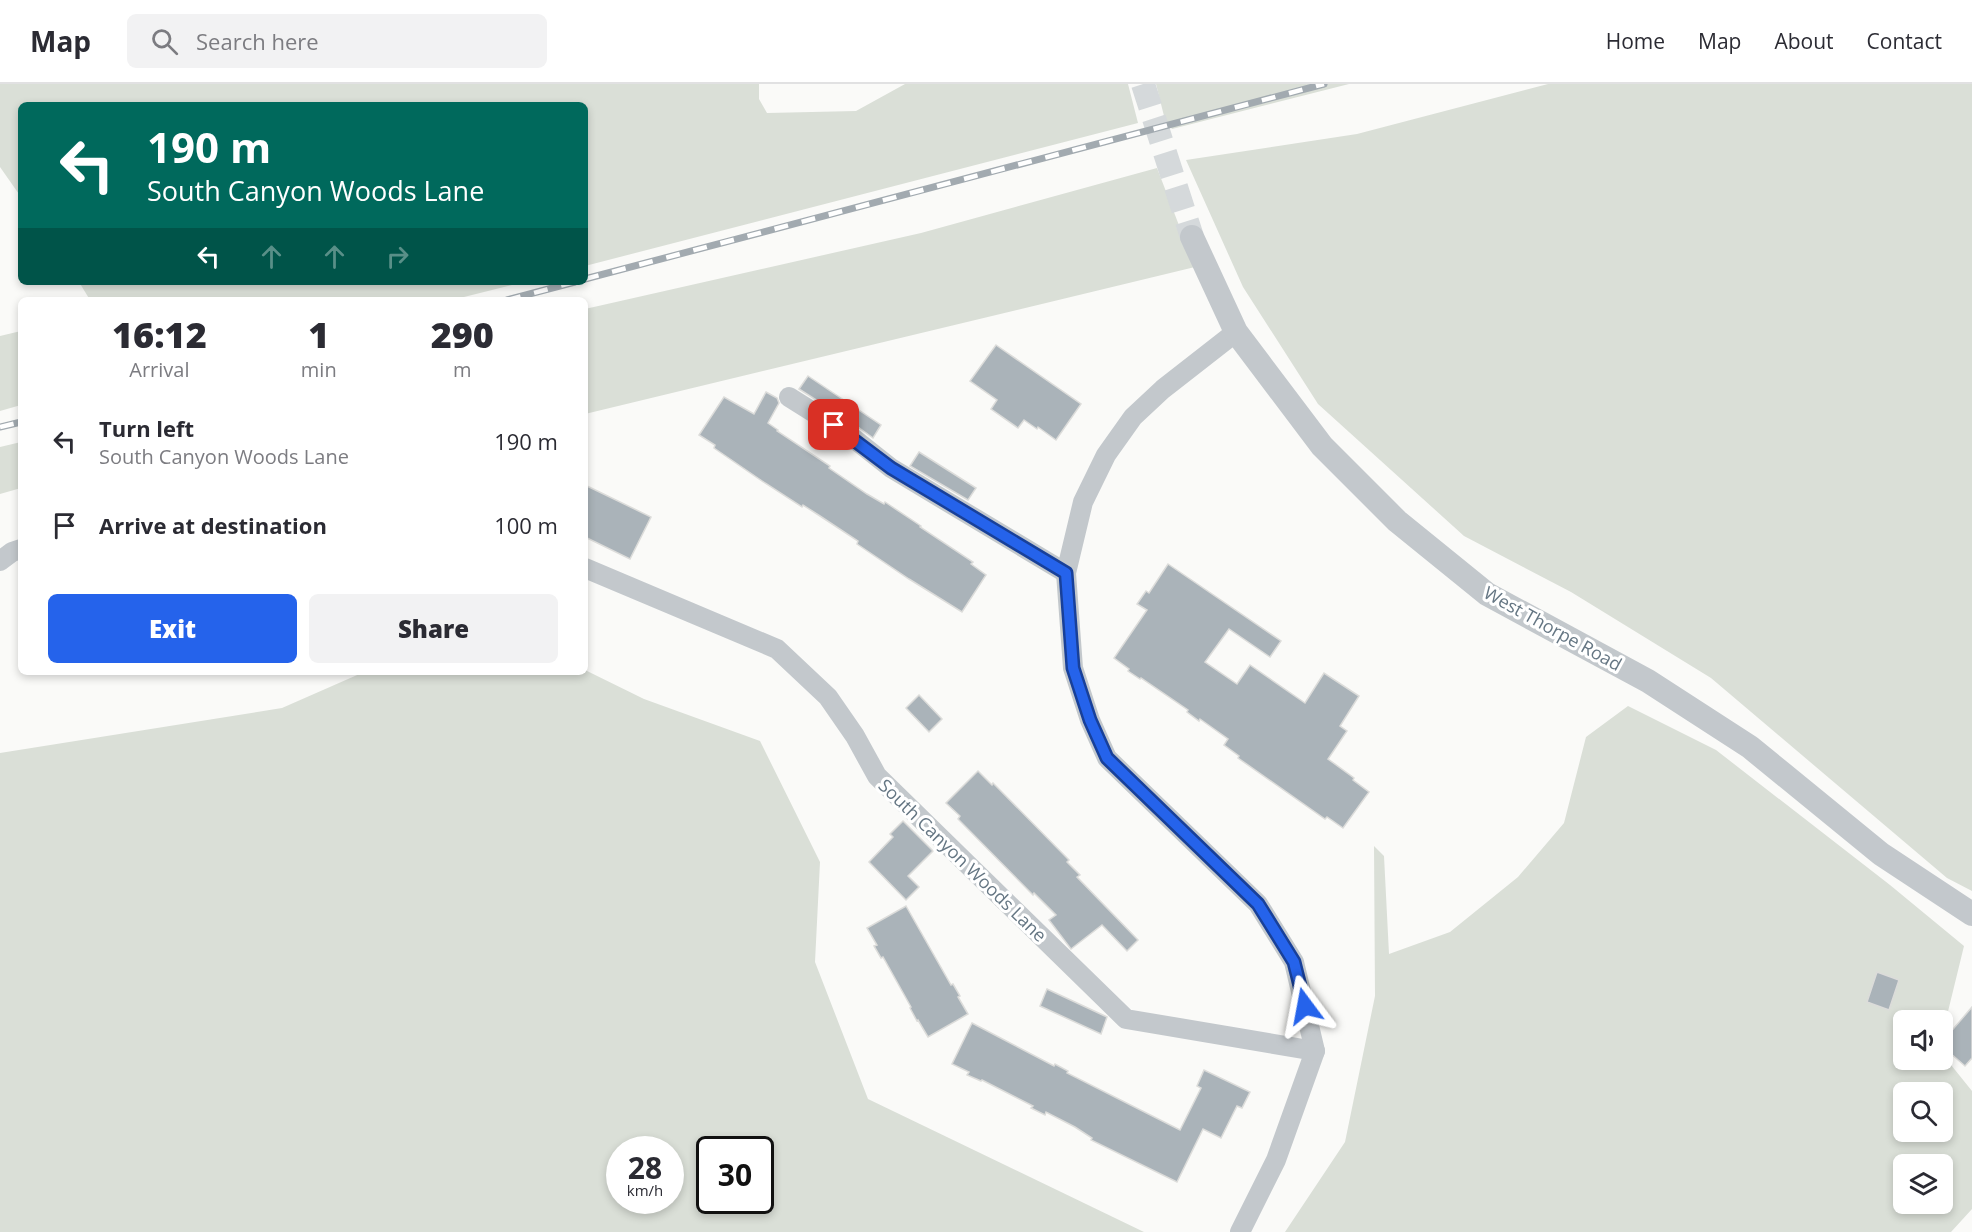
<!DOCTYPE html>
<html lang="en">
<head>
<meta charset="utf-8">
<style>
	body { margin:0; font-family:"Open Sans",sans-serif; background:#f2f2f3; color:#2b2b33; height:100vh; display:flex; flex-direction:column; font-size:22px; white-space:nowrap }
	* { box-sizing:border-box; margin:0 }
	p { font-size:20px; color:#7c7c81 }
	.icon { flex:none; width:33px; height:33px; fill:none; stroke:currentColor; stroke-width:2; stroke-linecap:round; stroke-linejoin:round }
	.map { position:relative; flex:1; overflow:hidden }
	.panel { position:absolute; left:18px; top:213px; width:570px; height:378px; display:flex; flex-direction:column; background:#fff; border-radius:9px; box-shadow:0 3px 9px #0003 }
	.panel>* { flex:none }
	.banner { position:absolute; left:18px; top:18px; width:570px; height:183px; border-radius:9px; box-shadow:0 3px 9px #0003; background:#00695c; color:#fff; overflow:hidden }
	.buttons { position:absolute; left:1893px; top:926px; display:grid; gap:12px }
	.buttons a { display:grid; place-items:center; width:60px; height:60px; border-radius:9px; background:#fff; box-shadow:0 3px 9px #0003; font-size:30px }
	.speed { position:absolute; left:606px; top:1052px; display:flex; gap:12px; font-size:30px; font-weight:700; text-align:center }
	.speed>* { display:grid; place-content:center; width:78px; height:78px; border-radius:50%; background:#fff; box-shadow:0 3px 9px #0003; line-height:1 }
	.speed small { font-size:15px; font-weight:400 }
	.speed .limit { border:3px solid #111; border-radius:9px; background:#fff; color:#111 }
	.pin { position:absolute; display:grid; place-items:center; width:51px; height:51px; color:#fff; margin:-26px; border-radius:12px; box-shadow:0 3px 9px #0006 }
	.me { position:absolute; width:66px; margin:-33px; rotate:347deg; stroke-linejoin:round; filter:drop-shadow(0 0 4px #0008) }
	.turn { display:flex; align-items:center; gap:21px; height:126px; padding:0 30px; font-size:27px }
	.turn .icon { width:78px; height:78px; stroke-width:2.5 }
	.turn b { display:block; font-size:42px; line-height:51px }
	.lanes { display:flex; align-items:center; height:57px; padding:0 30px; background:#0003; justify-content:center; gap:30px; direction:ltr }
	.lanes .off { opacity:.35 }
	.eta { display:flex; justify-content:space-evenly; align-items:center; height:102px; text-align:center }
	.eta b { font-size:36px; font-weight:800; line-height:42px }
	.primary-button { display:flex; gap:12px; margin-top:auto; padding:12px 30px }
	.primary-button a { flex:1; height:69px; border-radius:9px; background:#2563eb; color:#fff; font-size:24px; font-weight:800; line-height:69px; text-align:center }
	.primary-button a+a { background:#f2f2f3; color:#2b2b33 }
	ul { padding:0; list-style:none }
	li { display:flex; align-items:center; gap:18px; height:84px; padding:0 30px }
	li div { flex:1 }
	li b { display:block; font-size:22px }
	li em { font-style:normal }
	header { display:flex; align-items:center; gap:36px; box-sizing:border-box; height:84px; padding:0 30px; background:#fff; border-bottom:2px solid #e1e1e2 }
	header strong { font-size:28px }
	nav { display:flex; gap:33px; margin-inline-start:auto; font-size:21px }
	.search { width:420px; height:54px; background:#f2f2f3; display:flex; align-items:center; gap:15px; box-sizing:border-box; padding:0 21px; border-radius:9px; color:#7c7c81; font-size:22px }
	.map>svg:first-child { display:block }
	.green { fill:#dadfd7; fill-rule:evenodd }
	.building { fill:#aab3b9; stroke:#dcdcda; stroke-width:1.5 }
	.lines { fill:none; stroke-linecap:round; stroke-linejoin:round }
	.tertiary-tunnel { stroke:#d5d9db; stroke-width:24; stroke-dasharray:24 12; stroke-linecap:butt }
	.minor { stroke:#c3c8cc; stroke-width:20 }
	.tertiary { stroke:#c3c8cc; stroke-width:24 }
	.rail-casing { stroke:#a2aab0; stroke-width:7 }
	.rail { stroke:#fff; stroke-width:4.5; stroke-dasharray:14; stroke-linecap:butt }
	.route-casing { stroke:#184099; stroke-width:15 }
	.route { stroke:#2563eb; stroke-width:10 }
	.labels { text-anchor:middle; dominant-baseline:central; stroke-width:6; stroke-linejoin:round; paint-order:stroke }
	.street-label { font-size:18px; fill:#657683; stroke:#fff }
</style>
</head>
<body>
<header>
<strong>Map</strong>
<div class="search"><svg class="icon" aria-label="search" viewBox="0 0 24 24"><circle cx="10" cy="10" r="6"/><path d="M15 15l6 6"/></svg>Search here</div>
<nav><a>Home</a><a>Map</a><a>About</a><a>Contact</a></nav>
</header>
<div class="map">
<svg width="1972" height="1148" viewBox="0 0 1972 1148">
	<rect width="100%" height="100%" fill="#fafaf8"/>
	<g class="green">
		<path d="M0 0H759V15L767 29 856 27 905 0H1128L1138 39 585 182V21H21V113L0 83Z"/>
		<path d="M1156 0H1349L1172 45 1165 36Z"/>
		<path d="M1548 0H1972V807L1947 794 1711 594 1571 508 1464 452 1318 320 1243 203 1186 76 1357 50Z"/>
		<path d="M1157 84 1195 183 585 330V225L921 149Z"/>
		<path d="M79 198H524L452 216H90Z"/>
		<path d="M21 247V321L0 327V252Z"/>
		<path d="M21 358V404L0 410V363Z"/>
		<path d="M585 586 644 615 760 657 820 778 815 878 868 1015 1144 1148H0V669L282 624 364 588H585ZM620 1065H670V1116H620ZM710 1065H760V1116H710Z"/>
		<path d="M1628 622 1716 666 1890 801 1964 862 1943 948 1942 936H1904V975H1942L1943 971 1972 1007V1125L1951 1148H1285L1345 1058 1375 912 1374 762 1384 772 1389 870 1450 848 1518 793 1564 739 1586 653ZM1904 1008H1942V1047H1904ZM1904 1080H1942V1119H1904Z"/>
	</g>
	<g class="building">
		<path d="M996 261 1081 320 1056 356 1038 343 1037 345 1024 336 1018 344 991 325 997 316 970 297Z"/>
		<path d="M808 292 881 341 873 354 854 340 799 305Z"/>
		<path d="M766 308 777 314 779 319 768 339 778 346 777 347 830 382 829 384 867 410 884 420 885 418 921 442 920 443 973 478 971 480 986 491 962 528 909 495 857 460 858 457 820 432 803 421 802 423 765 399 714 364 715 361 699 351 724 313 754 330Z"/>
		<path d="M919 368 976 404 968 416 910 382Z"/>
		<path d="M585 401 651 433 630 475 585 453Z"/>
		<path d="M1168 480 1281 557 1270 573 1229 545 1205 578 1237 600 1250 581 1305 619 1324 589 1359 612 1340 642 1347 647 1328 675 1354 694 1353 696 1369 708 1343 744 1327 733 1325 735 1238 674 1239 672 1224 661 1228 655 1200 635 1199 637 1187 628 1188 626 1141 594 1140 595 1128 587 1129 585 1114 574 1147 526 1137 520 1146 507 1149 509Z"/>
		<path d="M919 611 942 635 929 648 906 624Z"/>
		<path d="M978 687 992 701 993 699 1069 776 1067 778 1080 791 1077 793 1138 856 1127 867 1102 841 1071 865 1049 836 1056 831 1034 809 1033 811 958 735 960 732 946 719Z"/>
		<path d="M903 737 933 767 908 792 919 803 906 816 869 778 893 753 890 750Z"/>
		<path d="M906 822 951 901 953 900 960 912 958 913 968 930 928 953 918 936 917 937 910 924 911 923 883 873 881 874 874 862 877 861 867 844Z"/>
		<path d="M1877 888 1899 896 1889 926 1867 918Z"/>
		<path d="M1047 905 1107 933 1101 950 1040 922Z"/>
		<path d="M1972 923V974L1965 982 1942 962V958Z"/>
		<path d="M972 939 1054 982 1055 980 1068 987 1067 989 1180 1046 1201 1004 1197 1002 1204 986 1250 1008 1242 1024 1237 1022 1221 1054 1203 1045 1177 1098 1091 1056 1092 1054 1075 1043 1046 1028 1045 1031 1031 1024 1033 1022 982 996 981 997 967 991 969 988 952 980Z"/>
	</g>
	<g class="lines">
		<path class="tertiary-tunnel" d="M1143 0 1192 153"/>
		<g class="minor">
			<path d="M1236 248 1163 305 1133 333 1106 371 1083 418 1066 489 1073 584 1090 636 1107 674 1258 820 1294 878 1315 967 1276 1076 1240 1148"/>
			<path d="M789 313 848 350 891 384 1066 489"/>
			<path d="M0 477 12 468 21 465"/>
			<path d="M585 484 777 565 828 613 855 652 877 692 1126 935 1315 967"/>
		</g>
		<path class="tertiary" d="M1192 153 1236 248 1322 362 1397 437 1487 510 1648 597 1750 663 1881 770 1972 830"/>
		<defs>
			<g id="rail">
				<path d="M585 195 1324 0"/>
				<path d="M507 216 575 198"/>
				<path d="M0 343 21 338"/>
			</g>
		</defs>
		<use href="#rail" class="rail-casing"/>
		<use href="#rail" class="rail"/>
	</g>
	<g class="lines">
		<defs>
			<path id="route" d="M834 341 891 384 1066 489 1073 584 1090 636 1107 674 1258 820 1294 878 1305 922"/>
		</defs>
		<use href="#route" class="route-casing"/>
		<use href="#route" class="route"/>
	</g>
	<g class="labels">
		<g class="street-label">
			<text transform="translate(1553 544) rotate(29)">West Thorpe Road</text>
			<text transform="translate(963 776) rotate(44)">South Canyon Woods Lane</text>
		</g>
	</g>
</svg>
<div class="buttons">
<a><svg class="icon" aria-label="sound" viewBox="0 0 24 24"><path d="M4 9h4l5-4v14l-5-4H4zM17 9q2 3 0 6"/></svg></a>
<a><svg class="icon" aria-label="search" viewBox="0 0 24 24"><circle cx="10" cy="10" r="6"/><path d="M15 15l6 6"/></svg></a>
<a><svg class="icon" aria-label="layers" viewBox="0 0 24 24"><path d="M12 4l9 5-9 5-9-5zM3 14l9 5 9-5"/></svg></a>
</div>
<div class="speed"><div>28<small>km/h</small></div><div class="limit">30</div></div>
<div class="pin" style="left:834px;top:341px;background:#d93025"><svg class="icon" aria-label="arrive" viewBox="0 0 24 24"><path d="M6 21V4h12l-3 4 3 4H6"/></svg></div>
<svg class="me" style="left:1305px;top:922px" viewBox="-20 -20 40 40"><path d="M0-17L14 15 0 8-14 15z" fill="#2563eb" stroke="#fff" stroke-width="4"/></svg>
<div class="banner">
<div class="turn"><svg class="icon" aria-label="left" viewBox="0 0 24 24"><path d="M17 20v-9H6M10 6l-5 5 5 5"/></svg><div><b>190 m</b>South Canyon Woods Lane</div></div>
<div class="lanes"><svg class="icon" aria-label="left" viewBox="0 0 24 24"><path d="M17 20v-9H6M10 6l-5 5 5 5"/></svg><svg class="icon off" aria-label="ahead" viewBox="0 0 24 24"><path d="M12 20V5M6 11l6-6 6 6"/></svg><svg class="icon off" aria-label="ahead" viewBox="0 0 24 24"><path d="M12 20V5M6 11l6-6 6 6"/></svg><svg class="icon off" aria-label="right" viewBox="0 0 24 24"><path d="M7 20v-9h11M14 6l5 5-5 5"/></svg></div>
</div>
<section class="panel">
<div class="eta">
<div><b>16:12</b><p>Arrival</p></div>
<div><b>1</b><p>min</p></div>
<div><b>290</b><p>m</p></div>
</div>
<ul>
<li><svg class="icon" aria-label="left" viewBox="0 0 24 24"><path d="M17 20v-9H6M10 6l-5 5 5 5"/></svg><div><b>Turn left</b><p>South Canyon Woods Lane</p></div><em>190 m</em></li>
<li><svg class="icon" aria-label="arrive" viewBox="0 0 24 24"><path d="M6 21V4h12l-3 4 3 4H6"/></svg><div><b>Arrive at destination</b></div><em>100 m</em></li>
</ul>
<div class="primary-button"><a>Exit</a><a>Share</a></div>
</section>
</div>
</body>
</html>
